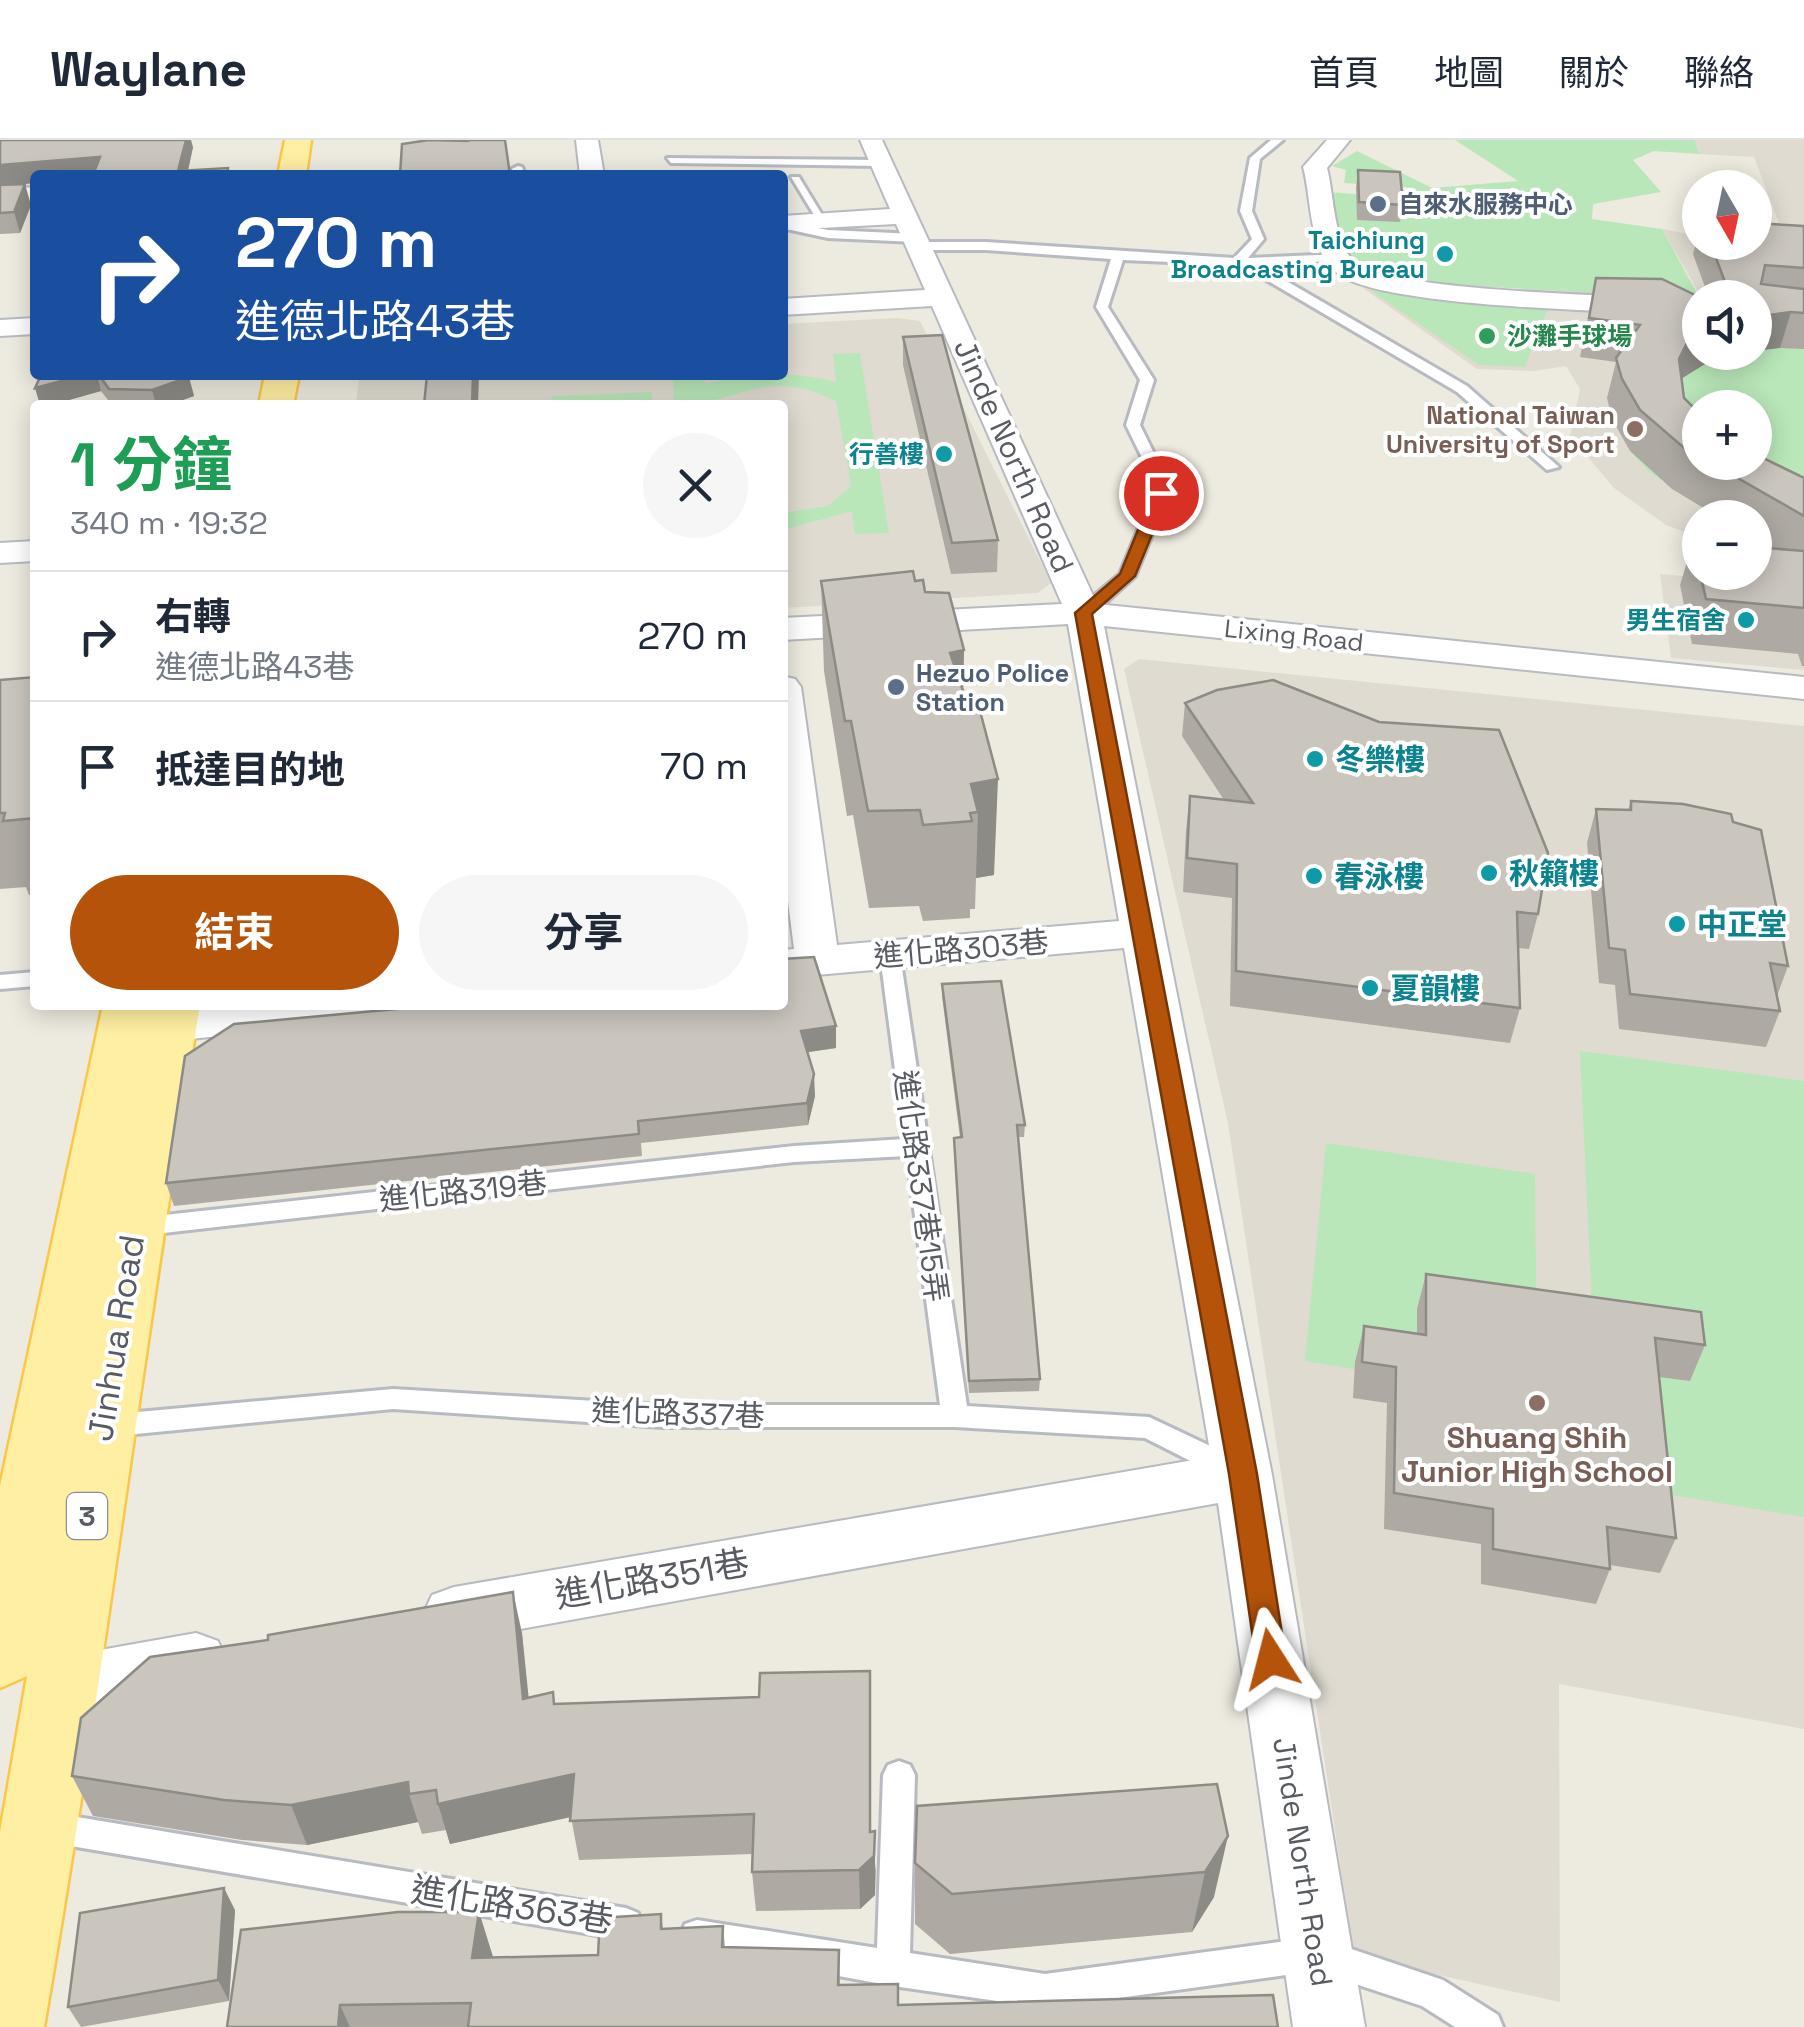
<!DOCTYPE html>
<html lang="zh-TW">
<head>
<meta charset="utf-8">
<style>
	body { margin:0; font-family:"Space Grotesk","Noto Sans TC",sans-serif; background:#f6f6f7; color:#1f2937; height:100vh; display:flex; flex-direction:column; font-size:38px; white-space:nowrap }
	* { box-sizing:border-box; margin:0 }
	p { font-size:32px; color:#747a83 }
	.icon { flex:none; width:55px; height:55px; fill:none; stroke:currentColor; stroke-width:2; stroke-linecap:round; stroke-linejoin:round }
	.map { position:relative; flex:1; overflow:hidden }
	.panel { position:absolute; left:30px; top:260px; width:758px; height:610px; display:flex; flex-direction:column; background:#fff; border-radius:10px; box-shadow:0 5px 25px #0003 }
	.panel>* { flex:none }
	.hud { position:absolute; left:30px; top:30px; width:758px; height:210px; border-radius:10px; box-shadow:0 5px 25px #0003; background:#1a4fa0; color:#fff; overflow:hidden }
	.needle { width:65px; rotate:171deg }
	.controls { position:absolute; left:1682px; top:30px; display:grid; gap:20px }
	.controls a { display:grid; place-items:center; width:90px; height:90px; border-radius:50%; background:#fff; box-shadow:0 5px 25px #0003; font-size:50px }
	.pin { position:absolute; display:grid; place-items:center; width:85px; height:85px; color:#fff; margin:-42px; border:5px solid #fff; border-radius:50%; box-shadow:0 2px 10px #0007 }
	.me { position:absolute; width:110px; margin:-55px; rotate:351deg; stroke-linejoin:round; filter:drop-shadow(0 0 8px #0008) }
	.turn { display:flex; align-items:center; gap:35px; height:210px; padding:0 40px; font-size:45px }
	.turn .icon { width:130px; height:130px; stroke-width:2.5 }
	.turn b { display:block; font-size:70px; line-height:85px }
	.round { display:grid; place-items:center; flex:none; width:105px; height:105px; border-radius:52px; background:#f6f6f7 }
	.head { display:flex; align-items:center; justify-content:space-between; height:170px; padding:0 40px }
	h1 { font-size:60px; font-weight:700; line-height:75px; color:#1e9e55 }
	.action { display:flex; gap:20px; margin-top:auto; padding:20px 40px }
	.action a { flex:1; height:115px; border-radius:60px; background:#b45309; color:#fff; font-size:40px; font-weight:700; line-height:115px; text-align:center }
	.action a+a { background:#f6f6f7; color:#1f2937 }
	ul { padding:0; list-style:none }
	li { display:flex; align-items:center; gap:30px; height:130px; padding:0 40px; border-top:2px solid #e0e1e3 }
	li div { flex:1 }
	li b { display:block; font-size:38px }
	li em { font-style:normal }
	header { display:flex; align-items:center; gap:60px; box-sizing:border-box; height:140px; padding:0 50px; background:#fff; border-bottom:2px solid #e0e1e3 }
	header strong { font-size:48px }
	nav { display:flex; gap:55px; margin-inline-start:auto; font-size:35px }
	.map>svg:first-child { display:block }
	.education { fill:#dfdbd0; fill-rule:evenodd }
	.green { fill:#b9e7b9; fill-rule:evenodd }
	.lines { fill:none; stroke-linecap:round; stroke-linejoin:round }
	.service-casing { stroke:#b7bac0; stroke-width:6 }
	.minor-casing { stroke:#b7bac0; stroke-width:4 }
	.primary-casing { stroke:#fbc74a; stroke-width:5 }
	.service { fill:#fff; fill-rule:evenodd }
	.minor { fill:#fff; fill-rule:evenodd }
	.primary { fill:#ffefa2; fill-rule:evenodd }
	.wall { fill:#aeaaa3 }
	.shaded-wall { fill:#8d8b85 }
	.building { fill:#cac6be; stroke:#8d8b85; stroke-width:2.5 }
	.route { fill:#b45309; stroke:#753606; stroke-width:2.5 }
	.service-dot { fill:#5c6f8a; stroke:#fff; stroke-width:4 }
	.culture-dot { fill:#0f9aa8; stroke:#fff; stroke-width:4 }
	.leisure-dot { fill:#2e9e5b; stroke:#fff; stroke-width:4 }
	.education-dot { fill:#8d6e63; stroke:#fff; stroke-width:4 }
	.labels { text-anchor:middle; dominant-baseline:central; stroke-width:8; stroke-linejoin:round; paint-order:stroke }
	.far-service-label { font-size:25px; font-weight:bold; fill:#4e5e75; stroke:#fff; text-anchor:start }
	.far-culture-label { font-size:25px; font-weight:bold; fill:#0d838f; stroke:#fff; text-anchor:end }
	.far-leisure-label { font-size:25px; font-weight:bold; fill:#27864d; stroke:#fff; text-anchor:start }
	.far-education-label { font-size:25px; font-weight:bold; fill:#785e54; stroke:#fff; text-anchor:end }
	.far-street-label { font-size:25px; fill:#585c62; stroke:#fff }
	.shield { fill:#fff; stroke:#8a8d91; stroke-width:2.5 }
	.shield-label { font-size:28px; font-weight:bold; fill:#585c62 }
	.street-label { font-size:30px; fill:#585c62; stroke:#fff }
	.culture-label { font-size:30px; font-weight:bold; fill:#0d838f; stroke:#fff; text-anchor:start }
	.education-label { font-size:30px; font-weight:bold; fill:#785e54; stroke:#fff }
	.near-street-label { font-size:35px; fill:#585c62; stroke:#fff }
</style>
</head>
<body>
<header>
<strong>Waylane</strong>
<nav><a>首頁</a><a>地圖</a><a>關於</a><a>聯絡</a></nav>
</header>
<div class="map">
<svg width="1804" height="1887" viewBox="0 0 1804 1887">
	<rect width="100%" height="100%" fill="#edeadf"/>
	<g class="education">
		<path d="M1695 0H1804V165L1755 158 1701 157 1662 89 1700 96V102L1787 105 1754 17 1699 14Z"/>
		<path d="M1363 148 1700 171V212H1755L1804 428 1755 417V378H1700V398L1666 385 1614 348 1570 296 1580 249 1566 226 1534 231 1477 229ZM1700 268H1755V322H1700Z"/>
		<path d="M897 178 920 181 1051 443 1038 453 783 468 782 265H356L359 235H782L783 184Z"/>
		<path d="M1660 434 1804 447V530L1671 518Z"/>
		<path d="M1139 519 1804 586V1589L1559 1544 1560 1862 1354 1816 1228 983 1124 529Z"/>
	</g>
	<g class="green">
		<path d="M1455 0H1695L1699 14 1654 11 1633 20 1661 52 1593 64 1592 79 1662 89 1700 159 1404 142C1336 122 1344 116 1327 52L1370 55 1375 63 1406 65 1407 47 1344 43 1346 30 1332 26 1357 11 1432 48 1518 41Z"/>
		<path d="M1370 150 1538 162 1549 166 1525 227 1479 225Z"/>
		<path d="M1755 186 1804 187V416L1755 400V378L1717 377 1648 331 1630 311 1700 212H1755ZM1700 268H1755V322H1700Z"/>
		<path d="M860 213 889 393 855 394 852 371 783 390V373L828 366 851 346 836 261C763 225 739 265 674 265L673 235H703L705 244C748 231 792 231 836 242L833 214Z"/>
		<path d="M652 252V265H551L552 256Z"/>
		<path d="M1580 911 1804 941V1377L1600 1343Z"/>
		<path d="M1326 1003 1535 1034 1537 1260 1305 1221Z"/>
	</g>
	<g class="lines">
		<defs>
			<g id="service">
				<path d="M1271 0H1283L1260 19 1252 71 1264 99 1248 118 1342 114V120L1338 121 1257 124 1467 246 1559 327 1547 330 1457 252 1241 125 1123 120 1108 167 1154 240 1140 285 1164 334 1169 353 1135 436 1090 477H1078V469L1120 434 1153 353 1150 334 1126 285 1140 240 1096 167 1111 119 986 110H920L914 106 920 102H986L1234 118 1252 99 1240 71 1250 18Z"/>
				<path d="M667 18 881 20 887 23 881 26 671 23Z"/>
				<path d="M518 26 522 27 525 35H513L512 29Z"/>
				<path d="M791 37H799L827 83H819Z"/>
				<path d="M782 81 828 90 916 94 922 98 916 102 828 98 782 88Z"/>
				<path d="M890 809 900 815 967 1266 1149 1277 1246 1323 1250 1331 1246 1339 1236 1342 1226 1339 1145 1298 955 1287H663L393 1269 105 1297 96 1294 92 1286 96 1278 105 1275 393 1249 663 1265H940L907 1016 794 1022 137 1096 128 1093 125 1087 128 1081 137 1078 794 1006 904 999 880 815Z"/>
				<path d="M35 832V846L0 849V835Z"/>
				<path d="M899 1621 910 1625 915 1635 910 1813 1045 1834 1316 1797 1443 1840 1498 1875 1503 1887H1455L1422 1866 1316 1831 1045 1868 893 1846 685 1808 680 1796 685 1784 697 1780 877 1808 883 1635 888 1625Z"/>
				<path d="M47 1672 626 1768 638 1773 642 1784 638 1795 626 1800 47 1702 36 1698 31 1687 36 1676Z"/>
			</g>
			<g id="minor">
				<path d="M576 0H598L604 35H580Z"/>
				<path d="M860 0H882L1097 464 1804 537V559L1104 486 1272 1335 1365 1887H1293L1218 1363 454 1501 432 1493 423 1474 432 1455 454 1447 1211 1317 1124 808 782 838V810L794 809 782 713V536L795 539 801 547 837 805 1119 781 1068 484 782 500V478L1062 464 932 166 782 175V159L925 150 896 84 782 90V76L890 69Z"/>
				<path d="M1327 0H1350L1327 28C1334 53 1333 105 1356 123 1396 153 1638 156 1700 159V175C1631 171 1385 169 1338 134 1308 112 1312 59 1303 27Z"/>
				<path d="M35 47V61L0 63V49Z"/>
				<path d="M35 178V194L0 196V180Z"/>
				<path d="M35 401V421L0 423V403Z"/>
				<path d="M232 865H400L393 875 377 880 171 901 155 897 148 886 155 875Z"/>
				<path d="M196 1493 218 1501 227 1521 218 1541 61 1573 39 1565 29 1545 39 1525 61 1517Z"/>
			</g>
			<g id="primary">
				<path d="M285 0H311L306 35H278Z"/>
				<path d="M265 235H299L293 265H259Z"/>
				<path d="M103 865H200C143 1205 103 1547 44 1887H0V1692L27 1536 0 1548V1346Z"/>
			</g>
		</defs>
		<use href="#service" class="service-casing"/>
		<use href="#minor" class="minor-casing"/>
		<use href="#primary" class="primary-casing"/>
		<use href="#service" class="service"/>
		<use href="#minor" class="minor"/>
		<use href="#primary" class="primary"/>
	</g>
	<g class="wall">
		<path d="M0 0 193 7 188 30 228 28 230 35H35V43L19 44 31 65 20 93 0 94Z"/>
		<path d="M1358 30 1403 65 1400 82 1357 80 1356 47Z"/>
		<path d="M1804 86V209L1780 208 1755 158H1709L1693 114 1700 88V102H1755Z"/>
		<path d="M1596 138 1701 158 1682 239 1684 258 1700 274V322H1755L1804 338V526H1802L1798 514 1692 504 1680 445 1693 402 1772 409 1755 399V378H1720L1672 349 1630 311 1612 279 1607 258 1616 222 1580 217Z"/>
		<path d="M903 197 998 400 997 432 951 434 903 225Z"/>
		<path d="M41 235H188L194 256 169 265H112L101 251 51 265H40Z"/>
		<path d="M821 441H915L925 452 964 510 963 551 994 735 976 738 975 769H970V778L923 781 919 766 869 768 853 675 847 676 824 531Z"/>
		<path d="M35 537V754L29 755 26 747 0 749V540Z"/>
		<path d="M1185 563 1538 774 1529 809 1518 808 1520 868 1510 903 1230 866 1232 758 1183 752 1186 690 1190 656 1224 660 1182 596Z"/>
		<path d="M1631 661 1733 682 1788 826 1777 856 1780 871 1766 907 1619 889 1615 845 1599 843 1587 703 1596 669 1628 670Z"/>
		<path d="M942 844 1025 985 1024 997H1018L1040 1239 1039 1251 969 1253 954 1010V998H960L942 856Z"/>
		<path d="M836 886V908L808 912 815 956 808 985 641 1003 642 1016 174 1066 166 1043Z"/>
		<path d="M1426 1134 1705 1205 1690 1241 1659 1237 1676 1398 1660 1433 1610 1425V1429L1596 1464 1481 1444V1404L1384 1389 1387 1263 1353 1258 1355 1222 1364 1186 1417 1194V1169Z"/>
		<path d="M522 1493 528 1558 555 1564 870 1572 871 1691 876 1731 875 1755 860 1769 756 1771 752 1732V1714L579 1720 571 1677 450 1704 446 1690 422 1694 418 1682 307 1705 242 1700 93 1676 72 1636Z"/>
		<path d="M1217 1644 1214 1757 1192 1792 950 1814 915 1784V1723Z"/>
		<path d="M235 1770 229 1861 81 1887 68 1867Z"/>
		<path d="M479 1772 493 1818 598 1815 661 1774 663 1789 723 1786 725 1807 839 1810 840 1845 898 1865 1278 1887H227Z"/>
	</g>
	<g class="shaded-wall">
		<path d="M186 0H191L193 7 187 35 178 31Z"/>
		<path d="M100 17 104 35H35V43L0 46V25Z"/>
		<path d="M25 44 31 65 20 93 14 72Z"/>
		<path d="M1791 172 1780 208 1755 211V177Z"/>
		<path d="M1700 195V212L1723 213 1676 242 1679 219 1687 203Z"/>
		<path d="M84 235H97L101 251 51 265H40L35 248Z"/>
		<path d="M473 235H479L478 265H472Z"/>
		<path d="M189 237 194 256 169 265H156L152 250Z"/>
		<path d="M964 510 962 602 950 513Z"/>
		<path d="M998 639 994 735 976 738 978 672 971 644Z"/>
		<path d="M836 886V908L802 913 801 891Z"/>
		<path d="M814 934 815 956 808 985 807 963Z"/>
		<path d="M513 1452 522 1493 533 1600 523 1559Z"/>
		<path d="M870 1572 871 1719 875 1691V1755L860 1769 859 1730Z"/>
		<path d="M574 1634 583 1674 450 1704 438 1664Z"/>
		<path d="M408 1642 409 1654 418 1682 307 1705 291 1665Z"/>
		<path d="M1228 1696 1214 1757 1192 1792 1205 1732Z"/>
		<path d="M224 1748 235 1770 229 1861 218 1840Z"/>
		<path d="M479 1772 494 1820 472 1818Z"/>
		<path d="M340 1865 350 1887H338Z"/>
	</g>
	<g class="building">
		<path d="M0 0H186L178 31 228 28 227 35H93L100 17 0 25Z"/>
		<path d="M429 0 468 1V0H505L510 35H400L402 4Z"/>
		<path d="M1358 30 1400 32 1403 65 1359 62Z"/>
		<path d="M25 44 14 72 0 73V45Z"/>
		<path d="M1755 83 1804 86V128L1765 125 1761 144 1804 149V173L1791 172 1755 177V158H1731L1710 102H1755Z"/>
		<path d="M1596 138 1662 139 1701 158 1700 195 1687 203 1679 219 1684 258 1700 274V317L1683 307 1640 270 1622 239 1616 218 1640 185 1589 178Z"/>
		<path d="M942 195 998 400 952 403 903 197Z"/>
		<path d="M41 235H84L35 248Z"/>
		<path d="M99 235H188L189 237 152 250 109 249Z"/>
		<path d="M427 235H473L472 265H424Z"/>
		<path d="M1755 314 1804 338V376L1710 322H1755Z"/>
		<path d="M1693 402H1700V432H1755V407L1804 411V468L1706 459Z"/>
		<path d="M913 431 915 441 923 440 925 452 949 453 964 510 950 513 970 571H980L998 639 971 644 978 672 970 673 972 681 923 685 920 670 868 671 851 581H845L821 441Z"/>
		<path d="M35 537V678L3 681 5 673H0V540Z"/>
		<path d="M1273 540 1379 582 1499 590 1548 713 1538 774 1517 772 1520 868 1236 831 1237 724 1187 718 1190 656 1253 663 1185 563 1217 550Z"/>
		<path d="M1631 661 1683 664 1731 674 1733 682 1761 690 1788 826 1770 823 1780 871 1630 854 1625 810 1609 808 1596 669 1631 670Z"/>
		<path d="M814 817 836 886 801 891 814 934 807 963 638 981 639 994 166 1043 185 916 234 884 440 865H782V819Z"/>
		<path d="M1001 841 1025 985H1017L1040 1239 969 1241 954 998 962 997 942 844Z"/>
		<path d="M1426 1134 1701 1172 1705 1205 1655 1198 1676 1398 1607 1387 1610 1429 1493 1409V1369L1394 1353 1396 1227 1362 1222 1364 1186 1426 1195Z"/>
		<path d="M513 1452 523 1559 553 1552 554 1564 759 1557 760 1533 870 1531V1692L875 1691 874 1716 859 1730 752 1732 754 1674 570 1681 574 1634 438 1664 436 1650 409 1654 408 1642 291 1665 224 1660 72 1636 81 1578 150 1517 268 1500V1495Z"/>
		<path d="M1217 1644 1228 1696 1205 1732 952 1754 915 1723 917 1666Z"/>
		<path d="M224 1748 218 1840 68 1867 80 1773Z"/>
		<path d="M398 1772H479L472 1818 598 1815 600 1778 661 1774V1789L723 1786 722 1807 839 1810 838 1845 898 1844V1865L1273 1855 1278 1887H468L471 1863 340 1865 338 1887H227L241 1790Z"/>
	</g>
	<path class="route" d="M1161 349 1169 353 1135 436 1092 474 1257 1334 1286 1519 1282 1528 1271 1532 1261 1528 1256 1519 1229 1334 1075 473 1120 434 1153 353Z"/>
	<g class="service-dot">
		<circle cx="1378" cy="64" r="10"/>
		<circle cx="896" cy="547" r="10"/>
	</g>
	<g class="culture-dot">
		<circle cx="1445" cy="114" r="10"/>
		<circle cx="944" cy="314" r="10"/>
		<circle cx="1746" cy="480" r="10"/>
		<circle cx="1315" cy="619" r="10"/>
		<circle cx="1489" cy="733" r="10"/>
		<circle cx="1314" cy="736" r="10"/>
		<circle cx="1677" cy="784" r="10"/>
		<circle cx="1370" cy="848" r="10"/>
	</g>
	<circle class="leisure-dot" cx="1487" cy="196" r="10"/>
	<g class="education-dot">
		<circle cx="1635" cy="289" r="10"/>
		<circle cx="1537" cy="1263" r="10"/>
	</g>
	<g class="labels">
		<g class="far-service-label">
			<text x="1398" y="64">自來水服務中心</text>
			<text x="916" y="533">Hezuo Police<tspan x="916" dy="29">Station</tspan></text>
		</g>
		<g class="far-culture-label">
			<text x="1425" y="100">Taichiung<tspan x="1425" dy="29">Broadcasting Bureau</tspan></text>
			<text x="924" y="314">行善樓</text>
			<text x="1726" y="480">男生宿舍</text>
		</g>
		<g class="far-leisure-label">
			<text x="1507" y="196">沙灘手球場</text>
		</g>
		<g class="far-education-label">
			<text x="1615" y="275">National Taiwan<tspan x="1615" dy="29">University of Sport</tspan></text>
		</g>
		<g class="far-street-label">
			<text transform="translate(1294 495) rotate(6)">Lixing Road</text>
		</g>
		<rect class="shield" x="67" y="1353" width="40" height="46" rx="8"/>
		<g class="shield-label">
			<text x="87" y="1376">3</text>
		</g>
		<g class="street-label">
			<text transform="translate(1014 316) rotate(66)">Jinde North Road</text>
			<text transform="translate(961 809) rotate(-5)">進化路303巷</text>
			<text transform="translate(921 1046) rotate(82)">進化路337巷15弄</text>
			<text transform="translate(463 1051) rotate(-6)">進化路319巷</text>
			<text transform="translate(678 1273) rotate(2)">進化路337巷</text>
			<text transform="translate(1303 1722) rotate(81)">Jinde North Road</text>
		</g>
		<g class="culture-label">
			<text x="1335" y="619">冬樂樓</text>
			<text x="1509" y="733">秋籟樓</text>
			<text x="1334" y="736">春泳樓</text>
			<text x="1697" y="784">中正堂</text>
			<text x="1390" y="848">夏韻樓</text>
		</g>
		<g class="education-label">
			<text x="1537" y="1297">Shuang Shih<tspan x="1537" dy="34">Junior High School</tspan></text>
		</g>
		<g class="near-street-label">
			<text transform="translate(116 1198) rotate(-81)">Jinhua Road</text>
			<text transform="translate(652 1439) rotate(-10)">進化路351巷</text>
			<text transform="translate(512 1765) rotate(9)">進化路363巷</text>
		</g>
	</g>
</svg>
<div class="controls">
<a><svg class="needle" viewBox="-14 -14 28 28"><path d="M0-13l5 13h-10z" fill="#e53935"/><path d="M0 13l5-13h-10z" fill="#747a83"/></svg></a>
<a><svg class="icon" aria-label="sound" viewBox="0 0 24 24"><path d="M4 9h4l5-4v14l-5-4H4zM17 9q2 3 0 6"/></svg></a>
<a>+</a>
<a>−</a>
</div>
<div class="pin" style="left:1161px;top:353px;background:#d93025"><svg class="icon" aria-label="arrive" viewBox="0 0 24 24"><path d="M6 21V4h12l-3 4 3 4H6"/></svg></div>
<svg class="me" style="left:1271px;top:1519px" viewBox="-20 -20 40 40"><path d="M0-17L14 15 0 8-14 15z" fill="#b45309" stroke="#fff" stroke-width="4"/></svg>
<div class="hud">
<div class="turn"><svg class="icon" aria-label="right" viewBox="0 0 24 24"><path d="M7 20v-9h11M14 6l5 5-5 5"/></svg><div><b>270 m</b>進德北路43巷</div></div>
</div>
<section class="panel">
<div class="head"><div><h1>1 分鐘</h1><p>340 m · 19:32</p></div><a class="round"><svg class="icon" aria-label="close" viewBox="0 0 24 24"><path d="M6 6l12 12M18 6L6 18"/></svg></a></div>
<ul>
<li><svg class="icon" aria-label="right" viewBox="0 0 24 24"><path d="M7 20v-9h11M14 6l5 5-5 5"/></svg><div><b>右轉</b><p>進德北路43巷</p></div><em>270 m</em></li>
<li><svg class="icon" aria-label="arrive" viewBox="0 0 24 24"><path d="M6 21V4h12l-3 4 3 4H6"/></svg><div><b>抵達目的地</b></div><em>70 m</em></li>
</ul>
<div class="action"><a>結束</a><a>分享</a></div>
</section>
</div>
</body>
</html>
